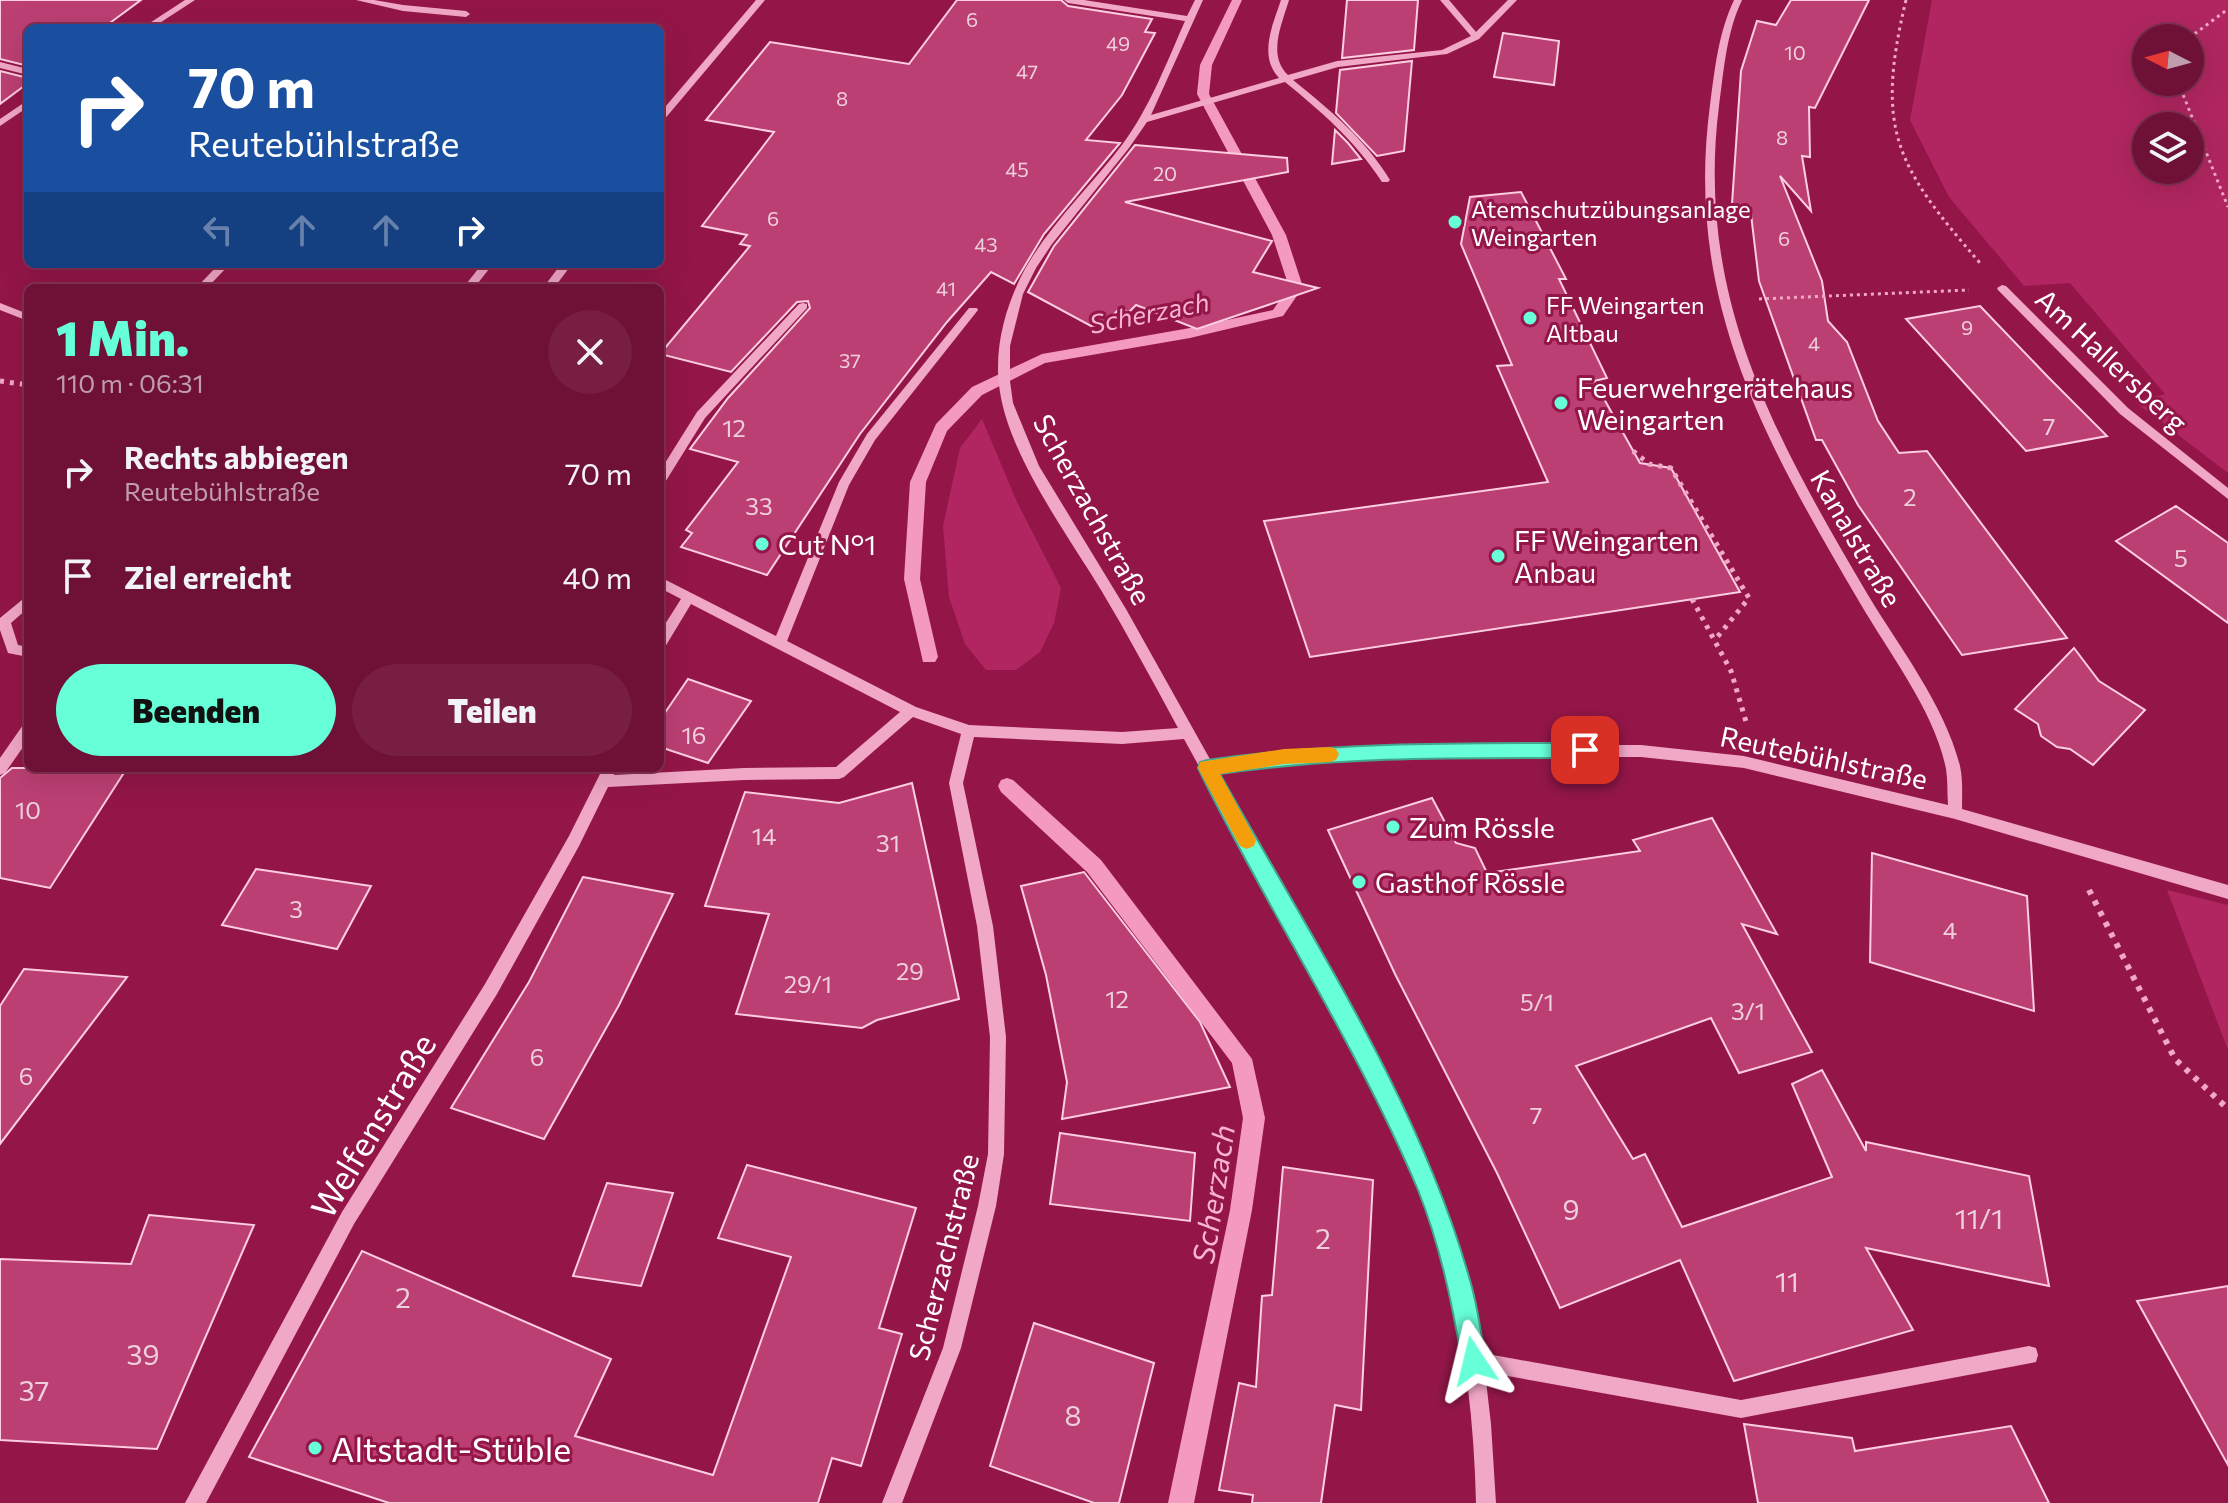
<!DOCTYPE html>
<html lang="de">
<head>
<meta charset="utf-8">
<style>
	body { margin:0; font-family:Commissioner,sans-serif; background:#771e42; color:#f1f3f6; height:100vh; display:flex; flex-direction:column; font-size:30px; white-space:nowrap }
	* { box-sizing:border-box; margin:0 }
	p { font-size:26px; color:#c09dad }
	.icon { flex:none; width:44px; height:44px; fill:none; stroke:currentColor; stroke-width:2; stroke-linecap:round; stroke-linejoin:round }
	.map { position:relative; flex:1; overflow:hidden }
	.drawer { position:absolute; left:24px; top:284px; width:640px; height:488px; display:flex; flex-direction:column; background:#6f1037; border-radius:12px; box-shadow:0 8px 32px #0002,0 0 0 2px #813052 }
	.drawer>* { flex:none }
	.guide { position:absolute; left:24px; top:24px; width:640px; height:244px; border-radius:12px; box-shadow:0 8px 32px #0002,0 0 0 2px #813052; background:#1a4fa0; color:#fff; overflow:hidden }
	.needle { width:52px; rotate:276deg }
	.buttons { position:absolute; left:2132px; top:24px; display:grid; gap:16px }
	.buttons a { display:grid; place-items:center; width:72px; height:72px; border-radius:50%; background:#6f1037; box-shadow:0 8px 32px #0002,0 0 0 2px #813052; font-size:40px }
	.pin { position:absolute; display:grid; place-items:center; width:68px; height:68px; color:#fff; margin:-34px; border-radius:16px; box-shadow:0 4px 12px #0006 }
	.me { position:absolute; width:88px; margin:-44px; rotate:350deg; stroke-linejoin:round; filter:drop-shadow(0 0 6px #0008) }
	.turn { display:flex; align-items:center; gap:28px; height:168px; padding:0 32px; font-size:36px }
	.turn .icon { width:104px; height:104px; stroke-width:2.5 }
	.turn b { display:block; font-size:56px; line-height:68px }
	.lanes { display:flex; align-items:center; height:76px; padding:0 32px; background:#0003; justify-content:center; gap:40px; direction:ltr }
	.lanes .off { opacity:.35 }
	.round { display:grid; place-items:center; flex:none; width:84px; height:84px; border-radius:42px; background:#771e42 }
	.head { display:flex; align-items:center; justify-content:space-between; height:136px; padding:0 32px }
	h1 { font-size:48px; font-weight:800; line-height:60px; color:#67ffd8 }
	.primary-button { display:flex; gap:16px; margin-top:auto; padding:16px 32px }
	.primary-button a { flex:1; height:92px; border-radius:48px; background:#67ffd8; color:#111; font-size:32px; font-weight:800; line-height:92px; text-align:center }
	.primary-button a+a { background:#771e42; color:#f1f3f6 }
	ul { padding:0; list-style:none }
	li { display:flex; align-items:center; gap:24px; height:104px; padding:0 32px }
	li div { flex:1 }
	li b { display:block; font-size:30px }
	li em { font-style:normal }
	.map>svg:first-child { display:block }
	.green { fill:#b12660; fill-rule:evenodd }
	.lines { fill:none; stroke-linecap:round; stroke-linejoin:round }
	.stream { fill:#f499c0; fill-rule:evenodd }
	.building { fill:#bc3f73; stroke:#fccee1; stroke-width:2 }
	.path-far2 { stroke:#f1a7c6; stroke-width:3; stroke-dasharray:3 4; stroke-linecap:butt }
	.path-far1 { stroke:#f1a7c6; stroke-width:5; stroke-dasharray:4 6; stroke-linecap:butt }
	.path { stroke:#f1a7c6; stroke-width:6; stroke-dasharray:5 7; stroke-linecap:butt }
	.minor { fill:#f1a7c6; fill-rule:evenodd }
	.route { fill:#67ffd8; stroke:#43a68c; stroke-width:2 }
	.slow { fill:#f59e0b }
	.poi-dot { fill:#67ffd8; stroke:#941649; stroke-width:3 }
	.labels { text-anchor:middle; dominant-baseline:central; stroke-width:6; stroke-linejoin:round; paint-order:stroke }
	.far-number-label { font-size:20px; fill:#eecfdc }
	.far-poi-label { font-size:24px; fill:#fff; stroke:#941649; text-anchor:start }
	.number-label { font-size:24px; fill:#eecfdc }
	.far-water-label { font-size:26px; font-style:italic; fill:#f8b3d0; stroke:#941649 }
	.street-label { font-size:28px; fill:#fff; stroke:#941649 }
	.poi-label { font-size:28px; fill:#fff; stroke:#941649; text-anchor:start }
	.near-number-label { font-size:28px; fill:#eecfdc }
	.water-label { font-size:30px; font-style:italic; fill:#f8b3d0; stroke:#941649 }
	.near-street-label { font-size:34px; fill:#fff; stroke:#941649 }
	.near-poi-label { font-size:34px; fill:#fff; stroke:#941649; text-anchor:start }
</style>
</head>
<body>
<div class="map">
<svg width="2228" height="1503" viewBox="0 0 2228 1503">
	<rect width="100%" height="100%" fill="#941649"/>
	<g class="green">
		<path d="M1932 0H2228V473L2135 402 2165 394 2070 283 2024 286 1949 197 1910 120ZM2146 38H2190V82H2146ZM2146 126H2190V170H2146Z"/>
		<path d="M982 419 1017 502 1061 588 1054 623 1040 652 1016 670H986L965 644 949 597 943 526 960 448Z"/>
		<path d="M2167 890 2228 905V1050Z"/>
	</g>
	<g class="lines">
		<g class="stream">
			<path d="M1232 0H1242L1212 65 1209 94 1286 235 1303 287 1283 316 1190 338 1045 363 982 395 947 431 926 482 920 579 938 657 935 662H923L904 579 910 482 936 424 972 387 1042 354 1190 328 1273 310 1289 287 1272 235 1197 94 1200 65Z"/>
			<path d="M1007 778 1013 780 1101 860 1252 1059 1265 1118 1252 1210 1194 1503H1168L1230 1210 1243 1118 1232 1063 1087 872 1001 792 998 786 1001 780Z"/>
		</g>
	</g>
	<g class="building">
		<path d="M0 0H141L103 28H28V66L0 59Z"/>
		<path d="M957 0H1061L1068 6 1152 19 1145 32 1155 33 1122 95 1086 140 1120 143 1044 234 1014 284 991 272 947 322 860 434 767 575 681 547 692 533 686 530 738 462 690 449 728 398 810 308 808 301 797 302 731 372 660 354 750 246 740 244 747 235 702 226 774 132 706 120 770 42 909 64Z"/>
		<path d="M1347 0H1418L1414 50 1342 58Z"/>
		<path d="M1791 0H1869L1815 108 1809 107 1810 157 1802 156 1811 211 1780 176 1822 281 1828 321 1847 342 1878 421 1899 453 1927 451 2067 638 1962 655 1858 505 1822 440H1816L1759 281 1750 206 1732 204 1741 71 1757 21 1776 25Z"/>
		<path d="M1503 33 1559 41 1554 85 1494 77Z"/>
		<path d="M1412 61 1404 151 1377 156 1336 113 1340 70Z"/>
		<path d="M0 71 28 78V83L0 104Z"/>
		<path d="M1335 130 1348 143 1361 159 1332 164Z"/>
		<path d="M1135 145 1287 158 1288 172 1125 202 1272 241 1253 272 1318 288 1197 329 1136 305 1129 312 1119 309 1105 324 1091 326 1028 292 1054 246Z"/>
		<path d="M1521 192 1566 279H1559L1607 378 1594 381 1640 463 1671 468 1740 592 1310 657 1264 521 1548 482 1497 366 1512 365 1461 244 1470 197Z"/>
		<path d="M1980 306 2049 378 2107 436 2026 451 1906 319Z"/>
		<path d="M2176 506 2228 543V623L2116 541Z"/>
		<path d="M2074 648 2099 681 2145 710 2093 765 2070 749 2057 747 2041 736 2038 724 2015 709Z"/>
		<path d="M688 679 751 701 708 763 660 747V720Z"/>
		<path d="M12 768H127L50 888 0 878V778Z"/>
		<path d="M912 783 959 999 877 1020 862 1028 736 1014 769 914 705 906 745 792 839 803Z"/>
		<path d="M1432 798 1456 843 1475 848 1487 873 1640 851 1633 840 1712 818 1777 934 1742 924 1812 1052 1739 1073 1711 1018 1576 1066 1633 1159 1645 1154 1682 1227 1832 1177 1792 1084 1822 1070 1866 1151V1142L2029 1176 2049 1286 1866 1248 1913 1330 1734 1381 1680 1260 1560 1308 1497 1173 1395 974 1328 830Z"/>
		<path d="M1872 853 2027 896 2034 1011 1870 962Z"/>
		<path d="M256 869 371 886 337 949 222 925Z"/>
		<path d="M1084 872 1200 1022 1230 1087 1062 1119 1067 1082 1046 975 1021 886Z"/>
		<path d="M583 877 673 894 619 1005 544 1139 451 1108 529 982Z"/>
		<path d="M24 969 127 977 0 1144V1006Z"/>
		<path d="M1060 1133 1195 1153 1190 1221 1050 1204Z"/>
		<path d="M747 1165 916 1208 879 1328 902 1334 861 1466 832 1458 818 1503H389L249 1457 362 1251 611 1359 575 1436 713 1475 791 1257 718 1238Z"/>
		<path d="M1283 1167 1373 1180 1361 1410 1335 1405 1321 1503H1252L1253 1495 1219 1490 1239 1383 1256 1387 1262 1296 1272 1295Z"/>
		<path d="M607 1183 673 1193 641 1286 573 1276Z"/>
		<path d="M149 1215 254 1225 157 1449 0 1440V1259L131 1264Z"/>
		<path d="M2228 1286V1465L2137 1301Z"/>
		<path d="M1034 1323 1154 1363 1119 1503H1094L990 1466Z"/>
		<path d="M1744 1424 1852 1438 1855 1451 2011 1426 2049 1503H1758Z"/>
	</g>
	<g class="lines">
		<g class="path-far2">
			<path d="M1906 0C1875 129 1895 165 1980 263"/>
			<path d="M2189 38 2228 9"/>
			<path d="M2178 82 2228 207"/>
			<path d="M1759 299 1969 290"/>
		</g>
		<g class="path-far1">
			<path d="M0 381 28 385"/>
			<path d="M1633 451 1649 464 1671 468 1749 598 1714 641"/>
			<path d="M1692 599 1731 671 1747 725"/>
		</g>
		<path class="path" d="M2089 890 2175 1059 2228 1109"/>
		<g class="minor">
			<path d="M185 0H195L152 28H142Z"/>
			<path d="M356 0H374L403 5 466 11 470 14 466 17 403 11Z"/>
			<path d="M756 0H765L663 121 660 122V113Z"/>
			<path d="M1064 0H1084L1187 16 1195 0H1203L1151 115 1279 78C1258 56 1273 24 1281 0H1289C1282 24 1267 55 1288 75L1337 61 1442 50 1471 36 1440 0H1449L1476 32 1508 0H1517L1479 39 1447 54 1338 67 1293 80C1329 109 1366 140 1390 180L1388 182H1382C1357 143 1321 111 1285 82L1147 122 1129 148 1052 244 1036 268 1023 294 1010 346V381L1013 403 1039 466 1126 609 1211 761 1284 751 1388 745H1641L1744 756 1948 805C1947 793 1948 781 1946 769 1935 712 1889 653 1860 603 1765 441 1684 301 1710 105 1715 69 1718 34 1734 0H1742C1726 34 1724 70 1719 106 1695 297 1775 437 1868 595 1900 648 1945 706 1960 766 1963 780 1962 795 1962 809L2228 885V899L1955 819 1744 768 1641 757H1388L1284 763 1217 773C1254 838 1290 904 1327 970 1395 1091 1460 1214 1482 1353L1741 1400 2029 1346 2036 1348 2038 1355 2036 1362 1741 1418 1485 1372 1491 1424 1496 1503H1476C1474 1410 1462 1318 1434 1229 1405 1141 1359 1059 1315 978 1271 898 1228 819 1184 739L1122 744 974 737 963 783 993 926 1006 1037 1004 1154 996 1206 961 1348 902 1503H882L943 1348 978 1206 988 1154 990 1037 977 926 949 783 961 734 913 717 844 777 839 779 744 780 608 787 579 846 497 994 354 1224 206 1503H185L342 1212 485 984 569 836 603 768H617L614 775 744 768 836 767 900 712 691 604 665 647 660 648V632L681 599 660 588V577L776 636 839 482 867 434 969 308H977L978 310 875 440 849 485 787 641 916 707 969 725 1122 732 1178 728C1153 682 1128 635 1101 590 1067 534 1010 457 1000 392 993 350 1005 306 1025 269 1051 223 1090 187 1122 145 1150 107 1166 64 1185 21L1068 3Z"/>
			<path d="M0 62 28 69V75L0 68Z"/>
			<path d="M28 100V107L0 126V119Z"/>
			<path d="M219 264H230L207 288H196Z"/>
			<path d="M482 264H493L474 288H463Z"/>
			<path d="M561 264H572L554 288H543Z"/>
			<path d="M2002 285 2006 286 2128 408 2228 488V499L2120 414 1998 290 1997 288Z"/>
			<path d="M0 303 28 314V321L0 310Z"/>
			<path d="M803 303 807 304V308L705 418 664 484 660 485V471L697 412 799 304Z"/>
			<path d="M28 595V608L11 623 18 645 28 647V657L8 653 0 630V618Z"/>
			<path d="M28 723V740L5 773 0 775V758L23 725Z"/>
		</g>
	</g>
	<path class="route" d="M1585 743 1591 745 1594 750 1591 756 1585 758C1463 758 1341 756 1220 774 1310 936 1421 1103 1471 1284 1478 1308 1481 1335 1486 1361L1482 1369 1474 1373 1465 1369 1462 1361C1452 1303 1440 1245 1418 1190 1356 1043 1267 910 1198 768L1200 762 1207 760C1333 742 1458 743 1585 743Z"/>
	<path class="slow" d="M1330 747 1336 749 1339 754 1336 760 1330 762 1284 764 1220 774 1256 840 1254 846 1247 849 1240 846 1198 768 1200 762 1284 749Z"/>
	<g class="poi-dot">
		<circle cx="1455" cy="222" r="8"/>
		<circle cx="1530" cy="318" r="8"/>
		<circle cx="1561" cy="403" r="8"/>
		<circle cx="762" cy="544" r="8"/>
		<circle cx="1498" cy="556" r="8"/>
		<circle cx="1393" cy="827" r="8"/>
		<circle cx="1359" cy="882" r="8"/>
		<circle cx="315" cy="1448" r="8"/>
	</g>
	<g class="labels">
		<g class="far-number-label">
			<text x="972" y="19">6</text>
			<text x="1118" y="43">49</text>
			<text x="1795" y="52">10</text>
			<text x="1027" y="71">47</text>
			<text x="842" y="98">8</text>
			<text x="1782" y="137">8</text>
			<text x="1017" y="169">45</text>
			<text x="1165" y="173">20</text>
			<text x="773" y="218">6</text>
			<text x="1784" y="238">6</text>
			<text x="986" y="244">43</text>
			<text x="946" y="288">41</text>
			<text x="1967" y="327">9</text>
			<text x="1814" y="343">4</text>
			<text x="850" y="360">37</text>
		</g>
		<g class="far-poi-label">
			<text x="1471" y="208">Atemschutzübungsanlage<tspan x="1471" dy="28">Weingarten</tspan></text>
			<text x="1546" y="304">FF Weingarten<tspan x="1546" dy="28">Altbau</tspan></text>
		</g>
		<g class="number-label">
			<text x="2049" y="425">7</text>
			<text x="734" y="427">12</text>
			<text x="1910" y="496">2</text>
			<text x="759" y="505">33</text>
			<text x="2181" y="557">5</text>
			<text x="694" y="734">16</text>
			<text x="28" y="809">10</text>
			<text x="764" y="835">14</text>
			<text x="888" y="842">31</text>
			<text x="296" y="908">3</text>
			<text x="1950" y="929">4</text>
			<text x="910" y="970">29</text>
			<text x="808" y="983">29/1</text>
			<text x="1117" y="998">12</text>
			<text x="1537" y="1001">5/1</text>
			<text x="1748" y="1010">3/1</text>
			<text x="537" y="1056">6</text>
			<text x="26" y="1075">6</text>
			<text x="1536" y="1114">7</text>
		</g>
		<g class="far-water-label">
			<text transform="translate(1149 312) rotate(-11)">Scherzach</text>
		</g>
		<g class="street-label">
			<text transform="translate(2112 360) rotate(43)">Am Hallersberg</text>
			<text transform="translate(1093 509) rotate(61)">Scherzachstraße</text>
			<text transform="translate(1857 538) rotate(60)">Kanalstraße</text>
			<text transform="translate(1824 757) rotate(12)">Reutebühlstraße</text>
			<text transform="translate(943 1257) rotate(-76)">Scherzachstraße</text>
		</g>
		<g class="poi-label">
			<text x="1577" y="387">Feuerwehrgerätehaus<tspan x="1577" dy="32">Weingarten</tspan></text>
			<text x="1514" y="540">FF Weingarten<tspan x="1514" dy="32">Anbau</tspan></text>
			<text x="778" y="544">Cut N°1</text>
			<text x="1409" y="827">Zum Rössle</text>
			<text x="1375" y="882">Gasthof Rössle</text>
		</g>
		<g class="near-number-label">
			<text x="1571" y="1209">9</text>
			<text x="1979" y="1218">11/1</text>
			<text x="1323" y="1238">2</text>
			<text x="1787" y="1281">11</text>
			<text x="403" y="1297">2</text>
			<text x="143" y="1354">39</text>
			<text x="34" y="1390">37</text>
			<text x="1073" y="1415">8</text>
		</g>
		<g class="water-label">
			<text transform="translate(1212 1194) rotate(-81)">Scherzach</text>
		</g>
		<g class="near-street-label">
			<text transform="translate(372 1125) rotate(-59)">Welfenstraße</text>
		</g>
		<g class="near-poi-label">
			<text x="331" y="1448">Altstadt-Stüble</text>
		</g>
	</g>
</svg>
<div class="buttons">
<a><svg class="needle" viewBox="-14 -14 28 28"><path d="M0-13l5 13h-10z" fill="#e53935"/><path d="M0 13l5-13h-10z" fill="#c09dad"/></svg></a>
<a><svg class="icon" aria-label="layers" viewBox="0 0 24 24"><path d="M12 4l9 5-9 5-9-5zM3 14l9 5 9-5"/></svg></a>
</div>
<div class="pin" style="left:1585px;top:750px;background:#d93025"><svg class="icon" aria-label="arrive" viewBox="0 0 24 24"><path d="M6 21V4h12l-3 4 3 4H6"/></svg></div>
<svg class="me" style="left:1474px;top:1361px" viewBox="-20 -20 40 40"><path d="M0-17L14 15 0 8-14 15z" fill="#67ffd8" stroke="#fff" stroke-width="4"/></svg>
<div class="guide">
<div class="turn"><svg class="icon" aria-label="right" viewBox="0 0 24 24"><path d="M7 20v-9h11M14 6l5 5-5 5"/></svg><div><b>70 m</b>Reutebühlstraße</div></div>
<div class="lanes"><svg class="icon off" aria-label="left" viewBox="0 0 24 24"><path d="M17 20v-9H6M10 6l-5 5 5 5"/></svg><svg class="icon off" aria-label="ahead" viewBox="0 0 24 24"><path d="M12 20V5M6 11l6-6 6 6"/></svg><svg class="icon off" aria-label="ahead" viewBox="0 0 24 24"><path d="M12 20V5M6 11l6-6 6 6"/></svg><svg class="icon" aria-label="right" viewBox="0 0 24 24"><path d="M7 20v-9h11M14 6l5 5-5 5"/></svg></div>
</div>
<section class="drawer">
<div class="head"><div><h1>1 Min.</h1><p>110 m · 06:31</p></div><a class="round"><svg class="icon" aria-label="close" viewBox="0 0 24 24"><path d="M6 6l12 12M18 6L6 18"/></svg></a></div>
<ul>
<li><svg class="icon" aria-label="right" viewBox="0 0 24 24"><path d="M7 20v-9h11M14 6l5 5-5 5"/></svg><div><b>Rechts abbiegen</b><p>Reutebühlstraße</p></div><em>70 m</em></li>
<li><svg class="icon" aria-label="arrive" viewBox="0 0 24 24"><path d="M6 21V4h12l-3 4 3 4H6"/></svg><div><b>Ziel erreicht</b></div><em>40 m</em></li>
</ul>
<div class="primary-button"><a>Beenden</a><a>Teilen</a></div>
</section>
</div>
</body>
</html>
